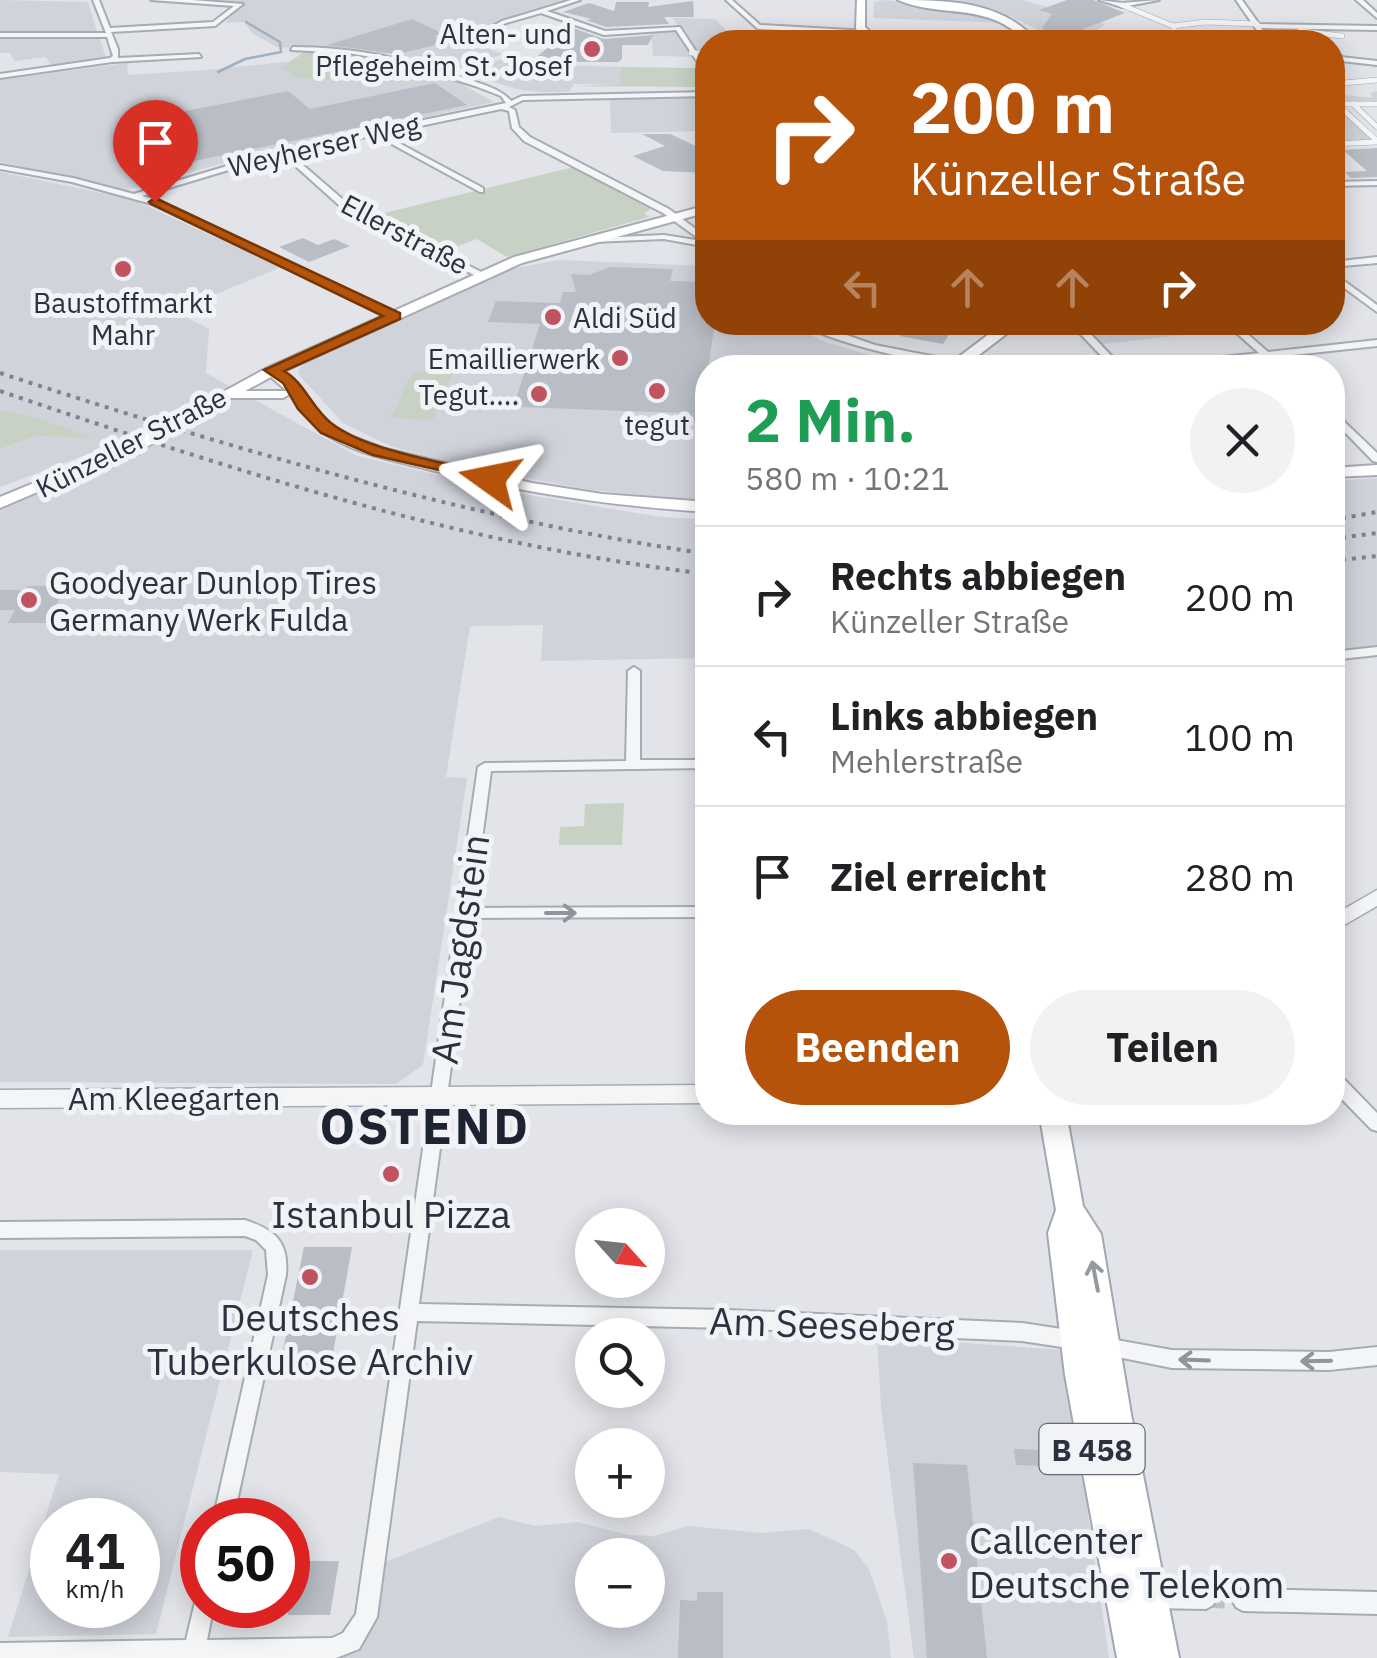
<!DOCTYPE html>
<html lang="de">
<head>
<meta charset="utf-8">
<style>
	body { margin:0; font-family:"IBM Plex Sans",sans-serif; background:#f2f2f2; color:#202124; height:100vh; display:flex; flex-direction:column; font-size:38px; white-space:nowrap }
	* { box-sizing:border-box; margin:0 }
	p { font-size:32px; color:#757577 }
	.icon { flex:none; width:55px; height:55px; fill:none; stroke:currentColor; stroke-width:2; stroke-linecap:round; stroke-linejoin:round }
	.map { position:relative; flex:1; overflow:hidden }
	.side { position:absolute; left:695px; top:355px; width:650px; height:770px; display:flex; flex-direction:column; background:#fff; border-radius:40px; box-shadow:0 5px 25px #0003 }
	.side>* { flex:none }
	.top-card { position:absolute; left:695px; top:30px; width:650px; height:305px; border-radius:40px; box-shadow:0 5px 25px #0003; background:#b45309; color:#fff; overflow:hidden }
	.needle { width:65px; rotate:117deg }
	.controls { position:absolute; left:575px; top:1208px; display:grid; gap:20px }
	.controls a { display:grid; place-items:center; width:90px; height:90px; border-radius:50%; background:#fff; box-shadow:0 5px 25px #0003; font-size:50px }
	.speed { position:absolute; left:30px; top:1498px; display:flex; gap:20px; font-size:50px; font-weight:700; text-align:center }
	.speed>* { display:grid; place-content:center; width:130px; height:130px; border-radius:50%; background:#fff; box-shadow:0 5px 25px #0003; line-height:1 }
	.speed small { font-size:25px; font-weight:400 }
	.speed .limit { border:15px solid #d22; background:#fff; color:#111 }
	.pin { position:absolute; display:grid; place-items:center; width:85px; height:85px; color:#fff; margin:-102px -42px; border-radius:50% 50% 50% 0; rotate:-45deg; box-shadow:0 0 10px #0007 }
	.pin .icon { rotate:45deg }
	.me { position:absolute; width:110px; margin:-55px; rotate:282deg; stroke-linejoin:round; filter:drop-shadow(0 0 8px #0008) }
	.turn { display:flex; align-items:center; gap:35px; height:210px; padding:0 50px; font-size:45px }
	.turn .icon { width:130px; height:130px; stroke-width:2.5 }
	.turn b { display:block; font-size:70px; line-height:85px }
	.lanes { display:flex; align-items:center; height:95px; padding:0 50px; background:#0003; justify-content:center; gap:50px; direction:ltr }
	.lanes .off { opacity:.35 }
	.round { display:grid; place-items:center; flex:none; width:105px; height:105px; border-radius:52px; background:#f2f2f2 }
	.summary { display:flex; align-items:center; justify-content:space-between; height:170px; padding:0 50px }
	h1 { font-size:60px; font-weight:700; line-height:75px; color:#1e9e55 }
	.cta { display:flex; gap:20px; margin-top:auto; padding:20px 50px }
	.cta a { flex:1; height:115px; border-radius:60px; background:#b45309; color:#fff; font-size:40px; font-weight:700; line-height:115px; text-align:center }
	.cta a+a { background:#f2f2f2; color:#202124 }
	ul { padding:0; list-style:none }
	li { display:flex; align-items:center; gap:30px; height:140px; padding:0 50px; border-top:2px solid #e0e0e0 }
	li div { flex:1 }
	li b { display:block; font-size:38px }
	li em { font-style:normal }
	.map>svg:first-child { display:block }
	.built { fill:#d0d3da; fill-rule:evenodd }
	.green { fill:#c7d2c4 }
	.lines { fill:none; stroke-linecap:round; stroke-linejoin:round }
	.stream { stroke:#a0b1c5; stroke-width:2.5 }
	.building { fill:#b9bdc5 }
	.minor-tunnel { stroke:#bdc0c7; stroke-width:19; stroke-dasharray:19 10; stroke-linecap:butt }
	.pedestrian-casing { stroke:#a7abb3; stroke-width:6 }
	.minor-casing { stroke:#a7abb3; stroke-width:4 }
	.tertiary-casing { stroke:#a7abb3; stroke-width:3 }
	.secondary-casing { stroke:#a7abb3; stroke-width:4 }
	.primary-casing { stroke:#a2a8b3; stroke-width:4 }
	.pedestrian { stroke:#f4f5f7; stroke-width:5 }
	.minor { fill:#f4f5f7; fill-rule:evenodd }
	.tertiary { fill:#f4f5f7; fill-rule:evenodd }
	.secondary { fill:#fff; fill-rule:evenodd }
	.primary { fill:#fff; fill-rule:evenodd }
	.rail { stroke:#7d8491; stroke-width:4; stroke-dasharray:4 6; stroke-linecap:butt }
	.secondary-bridge-far1-casing { stroke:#a7abb3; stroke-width:15; stroke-linecap:butt }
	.secondary-bridge-casing { stroke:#a7abb3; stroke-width:19; stroke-linecap:butt }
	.secondary-bridge-far1 { stroke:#fff; stroke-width:12 }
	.secondary-bridge { stroke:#fff; stroke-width:16 }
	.oneway { stroke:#90949b }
	.oneway2 { stroke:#95989f }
	.route { fill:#b45309; stroke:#753606; stroke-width:2.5 }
	.poi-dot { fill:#c15360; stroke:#f1f3f6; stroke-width:4 }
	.labels { text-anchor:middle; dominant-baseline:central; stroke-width:10; stroke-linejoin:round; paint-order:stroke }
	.far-poi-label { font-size:28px; fill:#2b323f; stroke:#f1f3f6; text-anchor:end }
	.far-street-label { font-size:28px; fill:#2b323f; stroke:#f1f3f6 }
	.shield { fill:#f1f3f6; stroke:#666c76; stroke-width:2.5 }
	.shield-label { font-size:30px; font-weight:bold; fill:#2b323f }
	.poi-label { font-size:32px; fill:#2b323f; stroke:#f1f3f6; text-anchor:start }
	.street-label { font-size:32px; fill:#2b323f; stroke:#f1f3f6 }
	.near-street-label { font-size:38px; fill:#2b323f; stroke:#f1f3f6 }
	.near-poi-label { font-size:38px; fill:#2b323f; stroke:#f1f3f6 }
	.near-district-label { font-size:50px; font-weight:bold; letter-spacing:2.5px; fill:#1d2330; stroke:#f1f3f6 }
</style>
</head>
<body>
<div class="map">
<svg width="1377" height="1658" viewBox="0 0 1377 1658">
	<rect width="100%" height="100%" fill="#e2e4e9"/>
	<g class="built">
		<path d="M0 0 88 2 97 32 0 33Z"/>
		<path d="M183 0H563L519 13 476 32 466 41 503 54 458 69 401 55 277 47 253 34 244 22 225 23 243 2Z"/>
		<path d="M885 0 961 9 1005 23 873 18 874 2Z"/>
		<path d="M940 0H1023L1105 24 1082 42H1049L1035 28 1009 16Z"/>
		<path d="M673 18 715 19 738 42H708L707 57 653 56 651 29 678 27Z"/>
		<path d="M0 37 100 39 106 58 51 66 46 57 15 61 10 53H0Z"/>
		<path d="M322 53 389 60 449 77 494 102 256 154 127 190 0 162V80L127 63 128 75 206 70 295 61Z"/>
		<path d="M503 58 535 64 622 67 620 84H574L569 92H542L520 90 468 74Z"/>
		<path d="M1377 91V104L1338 103 1376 141 1333 143V94L1364 97H1373L1370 93Z"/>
		<path d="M707 97V131L611 133 610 99Z"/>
		<path d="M0 172 131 199 281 267 214 295 182 315 209 329 206 373 357 456 511 492 654 516 707 520V658L541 661 543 625 470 626 446 777 467 778 423 1065 396 1084 0 1082V503L127 450 113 445 0 487V449L36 436 90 437 25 414 0 410Z"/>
		<path d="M559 260 707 266 708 322 784 323 825 342 911 367 708 368 707 501 591 490 485 471 390 446 343 423 300 376 298 370 307 362 505 270Z"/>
		<path d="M1081 323H1179L1191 334 1103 344Z"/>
		<path d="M1377 478V648L1333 651V481Z"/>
		<path d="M0 1250H253L156 1634 8 1637 59 1474 0 1472ZM52 1520H138V1605H52Z"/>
		<path d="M877 1337 1064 1350 1109 1658H914L881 1408Z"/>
		<path d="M499 1517 536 1526 577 1522 629 1535 653 1536 688 1526 761 1533 809 1529 854 1550 869 1569 887 1622 891 1658H338L366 1617 375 1566ZM592 1555H648V1610H592Z"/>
	</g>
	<g class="green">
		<path d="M304 52 389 60 445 75 418 81 308 79 295 77 282 67Z"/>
		<path d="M622 67 696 68 695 84 705 87 573 86 619 84Z"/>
		<path d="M574 167 653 208 644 213 649 217 507 257 477 239 445 251 376 215Z"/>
		<path d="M413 371 453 372 433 420 391 418Z"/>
		<path d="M0 410 25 414 94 438 36 436 0 449Z"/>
		<path d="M624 803 622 845H559L560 827 584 826 585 804Z"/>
	</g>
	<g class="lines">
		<path class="stream" d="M218 72 245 59 281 52 280 42 246 22"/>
	</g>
	<g class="building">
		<path d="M1067 0H1093L1125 13 1083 29 1084 35 1079 39 1051 36 1042 28 1052 14 1039 10Z"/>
		<path d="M693 1 694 17H664L669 24 606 27 586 20 592 19 563 12 589 3 614 11 616 2H649L648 7Z"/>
		<path d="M412 19 444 34 434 36 441 40 437 41 440 44 397 54 327 45Z"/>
		<path d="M573 28 604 39 653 35 648 45H622V59L618 62H530Z"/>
		<path d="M435 83 467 105 141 172 117 147 153 139 135 121 288 91 310 109Z"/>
		<path d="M642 134H670L704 150 708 173 663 171 633 156 665 146Z"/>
		<path d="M1377 148V177L1351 178 1345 172 1367 171 1343 150Z"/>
		<path d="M303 238 318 245 334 239 350 246 309 262 279 247Z"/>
		<path d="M610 267 673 269 670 281 708 282V322H715L708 368V424L681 423 682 413 519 407 521 403 515 402 540 324 488 322 496 301 560 303 563 292H576L571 274 589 275Z"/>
		<path d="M907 323 951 331 943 344 900 336Z"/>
		<path d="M27 586H66L47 623H8L15 610H0V590H25Z"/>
		<path d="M304 1247H352L331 1365H280Z"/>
		<path d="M1014 1449 1066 1451 1068 1467 1016 1465Z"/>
		<path d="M913 1463 967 1465 987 1658H927Z"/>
		<path d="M288 1561H339L330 1615H288Z"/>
		<path d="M697 1592H723V1658H678L680 1600 697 1601Z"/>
	</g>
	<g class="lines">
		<path class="minor-tunnel" d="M1206 1598 1243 1600"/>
		<defs>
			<g id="pedestrian">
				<path d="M1122 5 1173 26 1179 42"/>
				<path d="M1173 26 1205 22 1257 24"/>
				<path d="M1300 31 1342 36"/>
				<path d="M1107 34 1177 33"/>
				<path d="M691 53H708"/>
				<path d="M1332 84 1377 80"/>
				<path d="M1337 104 1377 141"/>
				<path d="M1337 104H1377"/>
				<path d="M1353 104 1377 127"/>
				<path d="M1332 144 1377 142"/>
			</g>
			<g id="minor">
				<path d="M93 0H99L110 28 213 22 234 6 151 0H192L243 4 215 26 111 32 118 49V58L199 54 201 57 112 62 0 78V74L110 58 113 56 107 37H0V33H106Z"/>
				<path d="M571 0H580L547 11 605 31 680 27 708 70V78L676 30 604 35 541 13 506 23 474 40 469 39 502 21Z"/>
				<path d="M726 0H732L760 25 867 31 864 33 758 29Z"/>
				<path d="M1099 0 1122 3 1159 0 1122 7Z"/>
				<path d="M1236 0H1242L1259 24 1377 26V30L1261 28 1271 42H1265Z"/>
				<path d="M1356 0H1363L1377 13V18Z"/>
				<path d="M865 35 1074 40 1077 42 863 38Z"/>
				<path d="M293 47C355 47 412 59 470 80 484 85 501 89 511 101L522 96 708 92V96L523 100 509 107 515 110 519 127 530 137 669 209 708 238V247L664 239 593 242 592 240 596 238 664 235 702 241 663 213 524 141 512 128 509 111 501 109 382 134 483 188V192H480L375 135 289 153 347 203 485 274V278L482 279 341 207 282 154 142 196 158 200 397 314 398 316 394 319 152 204 72 182 0 169V165L73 178 134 194 283 149 506 103 501 96 475 86 400 62 348 53 291 50Z"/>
				<path d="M1332 56 1377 61V65L1332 60Z"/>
				<path d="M1377 181V185L1332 186V182Z"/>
				<path d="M1377 257V263L1332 267V262Z"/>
				<path d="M1332 272 1377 305V312L1332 279Z"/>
				<path d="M795 322H809L875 345 992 368C937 368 844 347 795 322Z"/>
				<path d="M1069 322H1079L1123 368H1113Z"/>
				<path d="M1224 322H1234L1268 352 1377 340V346L1274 357 1285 368H1275L1264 358 1182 368H1148L1152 365 1259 353Z"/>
				<path d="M1332 410 1377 453V462L1373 461 1332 419Z"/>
				<path d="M1377 647V655L1332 660V652Z"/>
				<path d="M634 667 640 671V760H708V768L491 771 473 908 708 907V917L471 918 419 1304 727 1310 1022 1323 1075 1331 1082 1334 1084 1340 1082 1346 1075 1349 1022 1341 727 1328 417 1321 377 1617 359 1649 336 1658H0V1643L186 1640 196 1598 202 1595V1605H214L207 1640 332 1638 343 1633 356 1614 478 767 485 763 626 761 628 671Z"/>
				<path d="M1332 1072 1338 1073 1377 1113V1131L1371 1129 1332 1089Z"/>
				<path d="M245 1220C275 1230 289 1241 286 1275L233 1520H213L268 1275 266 1250 256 1240 245 1236 0 1238V1222Z"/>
				<path d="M1105 1338 1172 1350 1329 1352 1377 1347V1365L1329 1370 1172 1368 1098 1353 1096 1347 1098 1341Z"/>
				<path d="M1150 1586 1206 1587 1213 1591 1217 1598 1213 1605 1206 1609 1150 1608 1143 1604 1139 1597 1143 1590Z"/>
				<path d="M1243 1589 1377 1592V1614L1243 1611 1236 1607 1232 1600 1236 1593Z"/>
			</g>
			<g id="tertiary">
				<path d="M1377 890V906L1332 932V916Z"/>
				<path d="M708 1085V1103L0 1108V1090Z"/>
			</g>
			<g id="secondary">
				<path d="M857 0H865V27L869 31V42H861L856 28Z"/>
				<path d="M708 205V212L522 263 282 372 330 424 351 436 386 449 532 483 602 494 708 502V512C612 506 519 492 427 469 395 461 361 455 332 438 314 428 303 410 290 394L283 398H231L200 414 188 411 267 368 514 257ZM271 377 287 391H245Z"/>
				<path d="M126 445 133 449 131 452 0 508V497Z"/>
				<path d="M1377 465V475L1332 477V468Z"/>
			</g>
			<g id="primary">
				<path d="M898 0C947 0 1004 1 1037 42H1027C986 0 942 19 898 0Z"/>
				<path d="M1005 322H1022L962 368H944Z"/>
				<path d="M1039 1112H1066L1083 1206 1101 1234 1131 1414 1179 1658H1117L1065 1375 1048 1233 1056 1210Z"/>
			</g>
		</defs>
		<use href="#pedestrian" class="pedestrian-casing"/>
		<use href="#minor" class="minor-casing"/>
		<use href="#tertiary" class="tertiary-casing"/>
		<use href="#secondary" class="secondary-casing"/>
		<use href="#primary" class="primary-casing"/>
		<use href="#pedestrian" class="pedestrian"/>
		<use href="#minor" class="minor"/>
		<use href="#tertiary" class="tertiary"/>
		<use href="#secondary" class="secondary"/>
		<use href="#primary" class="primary"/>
		<g class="rail">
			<path d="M0 373C233 449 465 518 708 554"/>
			<path d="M0 391C235 471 461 545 708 574"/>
			<path d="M1332 520 1377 512"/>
			<path d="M1332 539 1377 533"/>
			<path d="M1332 561 1377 556"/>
		</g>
		<defs>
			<path id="secondary-bridge-far1" d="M169 425 195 411"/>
			<path id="secondary-bridge" d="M126 449 174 423"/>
		</defs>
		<use href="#secondary-bridge-far1" class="secondary-bridge-far1-casing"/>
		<use href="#secondary-bridge" class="secondary-bridge-casing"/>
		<use href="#secondary-bridge-far1" class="secondary-bridge-far1"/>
		<use href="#secondary-bridge" class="secondary-bridge"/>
	</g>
	<defs><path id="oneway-shaft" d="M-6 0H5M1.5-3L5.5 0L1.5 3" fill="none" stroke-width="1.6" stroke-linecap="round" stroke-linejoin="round" transform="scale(2.5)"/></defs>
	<g class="oneway">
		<use href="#oneway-shaft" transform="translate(561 913)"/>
		<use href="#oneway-shaft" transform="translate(1194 1360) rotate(-178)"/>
		<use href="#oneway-shaft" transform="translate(1316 1361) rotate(179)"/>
	</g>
	<use class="oneway2" href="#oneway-shaft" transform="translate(1095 1276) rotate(-101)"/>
	<path class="route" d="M155 198 400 313V319L284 371C304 382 312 408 331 423 365 451 452 464 496 475V483L373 455 321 433 298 409 283 383 264 370 383 316 151 204 149 202Z"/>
	<g class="poi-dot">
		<circle cx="592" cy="49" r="10"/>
		<circle cx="123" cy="269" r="10"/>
		<circle cx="553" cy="317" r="10"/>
		<circle cx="620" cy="358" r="10"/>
		<circle cx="657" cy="391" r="10"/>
		<circle cx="539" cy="394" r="10"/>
		<circle cx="29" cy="600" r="10"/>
		<circle cx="391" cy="1174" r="10"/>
		<circle cx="310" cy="1277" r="10"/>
		<circle cx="949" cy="1561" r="10"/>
	</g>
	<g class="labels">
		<g class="far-poi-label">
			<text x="572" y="33">Alten- und<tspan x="572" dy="32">Pflegeheim St. Josef</tspan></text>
			<text x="123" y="302" text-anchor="middle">Baustoffmarkt<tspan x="123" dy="32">Mahr</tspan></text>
			<text x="573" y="317" text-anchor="start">Aldi Süd</text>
			<text x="600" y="358">Emaillierwerk</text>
			<text x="519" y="394">Tegut....</text>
			<text x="657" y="424" text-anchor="middle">tegut</text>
		</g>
		<g class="far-street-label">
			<text transform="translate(324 145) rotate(-13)">Weyherser Weg</text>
			<text transform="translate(405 234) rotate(28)">Ellerstraße</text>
			<text transform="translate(131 442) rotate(-27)">Künzeller Straße</text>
		</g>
		<rect class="shield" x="1039.5" y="1424" width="105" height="50" rx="8"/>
		<g class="shield-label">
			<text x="1092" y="1449">B 458</text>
		</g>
		<g class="poi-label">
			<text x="49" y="582">Goodyear Dunlop Tires<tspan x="49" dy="37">Germany Werk Fulda</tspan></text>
		</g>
		<g class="street-label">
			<text x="174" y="1098">Am Kleegarten</text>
		</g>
		<g class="near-street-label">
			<text transform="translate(459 949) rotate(-82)">Am Jagdstein</text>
			<text transform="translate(832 1324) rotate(2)">Am Seeseberg</text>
		</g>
		<g class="near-poi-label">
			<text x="391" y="1213">Istanbul Pizza</text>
			<text x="310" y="1316">Deutsches<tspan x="310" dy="44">Tuberkulose Archiv</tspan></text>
			<text x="969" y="1539" text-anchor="start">Callcenter<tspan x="969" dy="44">Deutsche Telekom</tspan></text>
		</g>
		<g class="near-district-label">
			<text x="425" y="1125">OSTEND</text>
		</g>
	</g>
</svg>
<div class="controls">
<a><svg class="needle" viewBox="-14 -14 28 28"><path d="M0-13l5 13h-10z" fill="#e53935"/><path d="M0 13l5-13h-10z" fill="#757577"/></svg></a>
<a><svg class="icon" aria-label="search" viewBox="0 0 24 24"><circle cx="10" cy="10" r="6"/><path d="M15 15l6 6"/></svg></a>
<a>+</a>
<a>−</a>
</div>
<div class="speed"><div>41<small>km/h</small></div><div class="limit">50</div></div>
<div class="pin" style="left:155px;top:202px;background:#d93025"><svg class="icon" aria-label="arrive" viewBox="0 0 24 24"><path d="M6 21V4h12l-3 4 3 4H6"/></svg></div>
<svg class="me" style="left:490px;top:479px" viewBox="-20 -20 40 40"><path d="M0-17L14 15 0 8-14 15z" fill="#b45309" stroke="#fff" stroke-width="4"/></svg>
<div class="top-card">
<div class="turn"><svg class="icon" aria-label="right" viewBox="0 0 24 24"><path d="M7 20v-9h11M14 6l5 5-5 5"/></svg><div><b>200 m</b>Künzeller Straße</div></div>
<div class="lanes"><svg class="icon off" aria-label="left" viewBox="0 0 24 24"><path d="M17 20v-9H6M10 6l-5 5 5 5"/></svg><svg class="icon off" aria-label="ahead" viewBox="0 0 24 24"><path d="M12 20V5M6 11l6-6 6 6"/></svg><svg class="icon off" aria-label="ahead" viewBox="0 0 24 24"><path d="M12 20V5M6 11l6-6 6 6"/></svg><svg class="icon" aria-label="right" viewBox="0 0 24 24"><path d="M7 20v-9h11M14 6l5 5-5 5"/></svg></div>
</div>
<section class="side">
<div class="summary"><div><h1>2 Min.</h1><p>580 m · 10:21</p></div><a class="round"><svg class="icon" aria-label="close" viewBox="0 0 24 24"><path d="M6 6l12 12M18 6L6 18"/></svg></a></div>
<ul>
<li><svg class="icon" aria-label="right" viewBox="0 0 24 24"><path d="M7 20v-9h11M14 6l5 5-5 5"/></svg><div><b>Rechts abbiegen</b><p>Künzeller Straße</p></div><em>200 m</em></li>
<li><svg class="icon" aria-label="left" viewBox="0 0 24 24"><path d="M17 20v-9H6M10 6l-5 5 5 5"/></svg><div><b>Links abbiegen</b><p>Mehlerstraße</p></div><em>100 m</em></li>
<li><svg class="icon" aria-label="arrive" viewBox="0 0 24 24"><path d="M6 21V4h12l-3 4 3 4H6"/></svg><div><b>Ziel erreicht</b></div><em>280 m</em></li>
</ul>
<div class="cta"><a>Beenden</a><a>Teilen</a></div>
</section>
</div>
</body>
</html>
